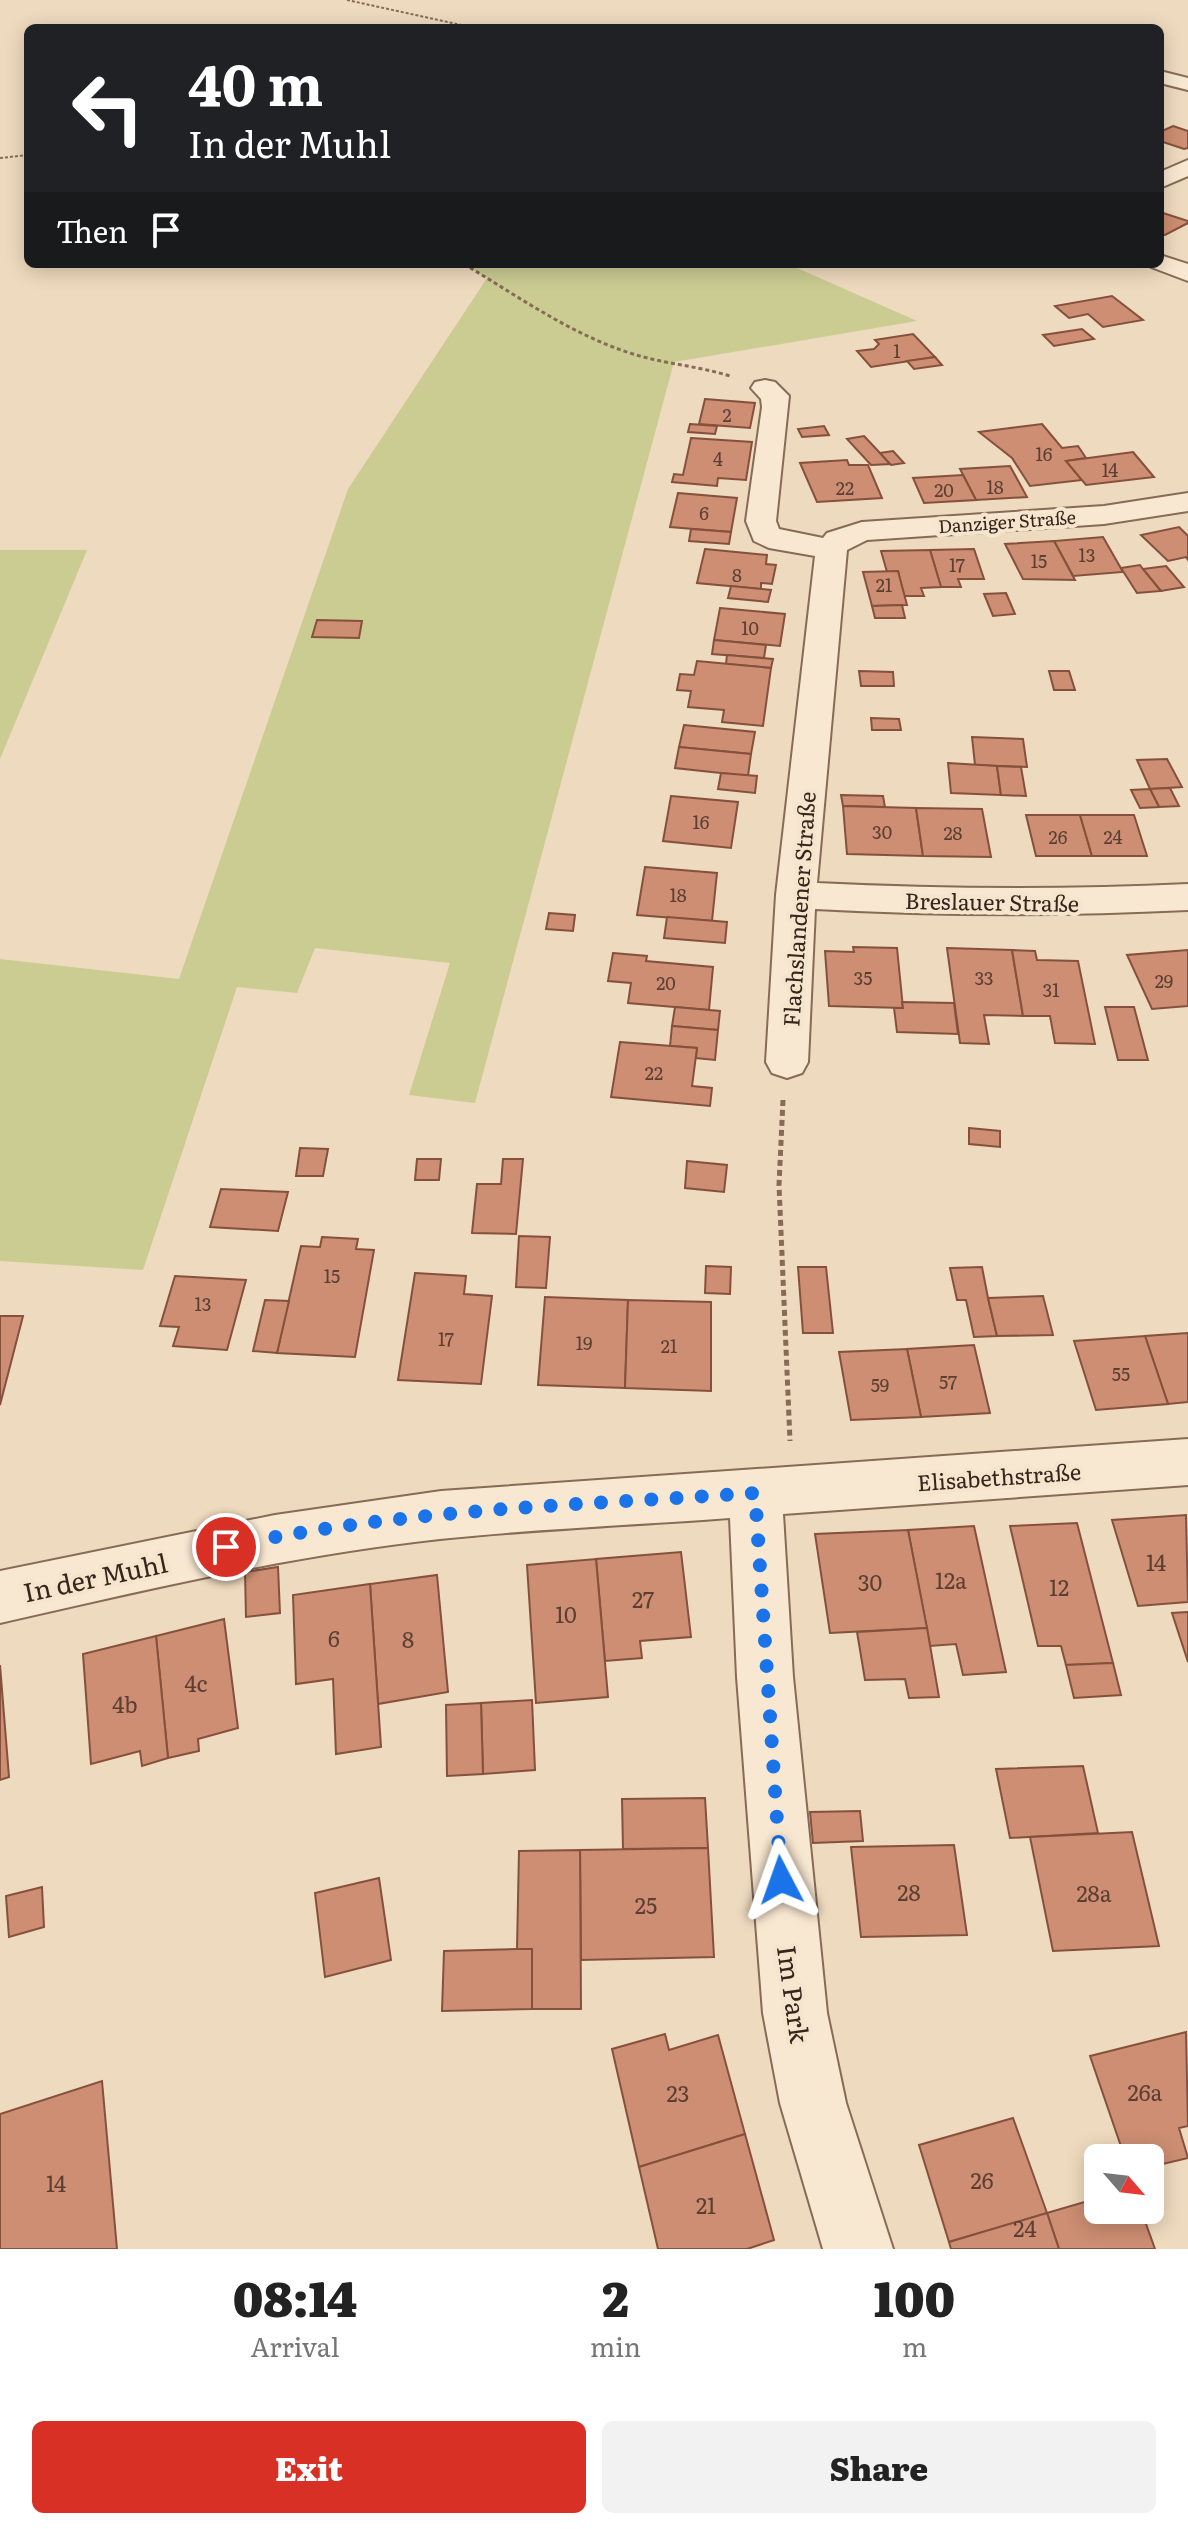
<!DOCTYPE html>
<html lang="en">
<head>
<meta charset="utf-8">
<style>
	body { margin:0; font-family:Literata,serif; background:#f2f2f2; color:#222; height:100vh; display:flex; flex-direction:column; font-size:30px; white-space:nowrap }
	* { box-sizing:border-box; margin:0 }
	p { font-size:26px; color:#767676 }
	.icon { flex:none; width:44px; height:44px; fill:none; stroke:currentColor; stroke-width:2; stroke-linecap:round; stroke-linejoin:round }
	.map { position:relative; height:2249px; overflow:hidden }
	.drawer { display:flex; flex-direction:column; background:#fff; flex:1 }
	.drawer>* { flex:none }
	.hud { position:absolute; left:24px; top:24px; width:1140px; height:244px; border-radius:12px; box-shadow:0 4px 20px #0003; background:#202124; color:#fff; overflow:hidden }
	.needle { width:52px; rotate:118deg }
	.tools { position:absolute; left:1084px; top:2144px; display:grid; gap:16px }
	.tools a { display:grid; place-items:center; width:80px; height:80px; border-radius:12px; background:#fff; box-shadow:0 4px 20px #0003; font-size:40px }
	.pin { position:absolute; display:grid; place-items:center; width:68px; height:68px; color:#fff; margin:-34px; border:4px solid #fff; border-radius:50%; box-shadow:0 2px 8px #0007 }
	.me { position:absolute; width:88px; margin:-44px; rotate:356deg; stroke-linejoin:round; filter:drop-shadow(0 0 6px #0008) }
	.turn { display:flex; align-items:center; gap:28px; height:168px; padding:0 32px; font-size:36px }
	.turn .icon { width:104px; height:104px; stroke-width:2.5 }
	.turn b { display:block; font-size:56px; line-height:68px }
	.then { display:flex; align-items:center; height:76px; padding:0 32px; background:#0003; gap:16px; font-size:30px }
	.eta { display:flex; justify-content:space-evenly; align-items:center; height:136px; text-align:center }
	.eta b { font-size:48px; font-weight:800; line-height:56px }
	.button { display:flex; gap:16px; margin-top:auto; padding:16px 32px }
	.button a { flex:1; height:92px; border-radius:12px; background:#d93025; color:#fff; font-size:32px; font-weight:800; line-height:92px; text-align:center }
	.button a+a { background:#f2f2f2; color:#222 }
	.map>svg:first-child { display:block }
	.green { fill:#cbcc92 }
	.building { fill:#cd8e73; stroke:#85513c; stroke-width:2 }
	.lines { fill:none; stroke-linecap:round; stroke-linejoin:round }
	.minor-casing { stroke:#866b57; stroke-width:4 }
	.path-far2 { stroke:#866b57; stroke-width:2; stroke-dasharray:3 2; stroke-linecap:butt }
	.path-far1 { stroke:#866b57; stroke-width:3; stroke-dasharray:4 3; stroke-linecap:butt }
	.path { stroke:#866b57; stroke-width:5; stroke-dasharray:6 4; stroke-linecap:butt }
	.minor { fill:#f9e8d1; fill-rule:evenodd }
	.route { stroke:#1a73e8; stroke-width:14; stroke-dasharray:0 25.2 }
	.labels { text-anchor:middle; dominant-baseline:central; stroke-width:8; stroke-linejoin:round; paint-order:stroke }
	.number-label { font-size:18px; fill:#5b3f32 }
	.far-street-label { font-size:18px; fill:#35251c; stroke:#f5e5cd }
	.street-label { font-size:22px; fill:#35251c; stroke:#f5e5cd }
	.near-number-label { font-size:22px; fill:#5b3f32 }
	.near-street-label { font-size:26px; fill:#35251c; stroke:#f5e5cd }
</style>
</head>
<body>
<div class="map">
<svg width="1188" height="2249" viewBox="0 0 1188 2249">
	<rect width="100%" height="100%" fill="#eedabe"/>
	<g class="green">
		<path d="M464 264H788L917 321 674 362 475 1103 409 1095 450 963 315 948 297 993 237 987 143 1270 0 1261V959L179 979 348 489 487 278Z"/>
		<path d="M0 550H87L0 759Z"/>
	</g>
	<g class="building">
		<path d="M1173 126 1188 131V148L1184 149 1160 141V132Z"/>
		<path d="M1160 212 1188 221V223L1165 235 1160 234Z"/>
		<path d="M1112 296 1143 320 1103 327 1088 314 1069 318 1055 306Z"/>
		<path d="M1082 329 1094 339 1054 346 1043 335Z"/>
		<path d="M913 334 935 357 871 367 857 351 874 349 879 344 875 340Z"/>
		<path d="M935 357 942 365 914 369 907 361Z"/>
		<path d="M705 399 755 403 750 428 699 424Z"/>
		<path d="M690 424 717 426 715 434 688 432Z"/>
		<path d="M1042 424 1062 448 1078 446 1086 458 1066 461 1082 480 1030 486 1012 458 979 432Z"/>
		<path d="M824 426 829 435 802 437 798 429Z"/>
		<path d="M864 436 880 453 890 464 871 465 847 439Z"/>
		<path d="M691 438 752 442 746 480 718 478 717 486 672 482 674 474 683 475Z"/>
		<path d="M893 451 904 463 891 465 880 453Z"/>
		<path d="M1133 452 1154 477 1086 485 1066 461Z"/>
		<path d="M847 460 849 465H868L882 498 817 502 800 463Z"/>
		<path d="M1010 466 1027 497 976 500 960 469Z"/>
		<path d="M963 475 976 500 924 503 913 478Z"/>
		<path d="M678 493 737 498 731 532 670 527Z"/>
		<path d="M1179 527 1188 536V560L1186 557 1168 561 1141 535Z"/>
		<path d="M691 529 731 532 729 544 689 541Z"/>
		<path d="M1103 537 1123 572 1073 576 1054 541Z"/>
		<path d="M1054 541 1075 580 1023 579 1005 544Z"/>
		<path d="M705 549 767 555 766 564 776 565 772 584 761 583V589L697 583Z"/>
		<path d="M974 549 984 579H958L961 587H941L930 550Z"/>
		<path d="M930 550 941 587 921 588 924 596H904L898 571 887 572 881 551Z"/>
		<path d="M1140 565 1143 569 1161 591 1137 593 1121 568Z"/>
		<path d="M1166 566 1184 587 1161 591 1143 569Z"/>
		<path d="M898 571 907 605 872 606 863 572Z"/>
		<path d="M731 586 771 590 768 602 728 598Z"/>
		<path d="M1006 593 1015 614 993 616 984 594Z"/>
		<path d="M902 605 905 618H875L872 606Z"/>
		<path d="M720 608 785 614 780 646 714 640Z"/>
		<path d="M317 620 362 621 359 638 312 637Z"/>
		<path d="M714 640 766 645 764 658 712 654Z"/>
		<path d="M727 655 773 659 771 668 726 664Z"/>
		<path d="M697 661 771 668 763 726 722 722 724 710 688 707 691 691 677 690 680 674 694 675Z"/>
		<path d="M859 671 893 672 894 686H861Z"/>
		<path d="M1049 671H1069L1075 690H1054Z"/>
		<path d="M871 718 899 719 901 730H872Z"/>
		<path d="M684 725 755 732 751 754 679 747Z"/>
		<path d="M972 737 1023 739 1027 767 975 765Z"/>
		<path d="M679 747 751 754 748 776 675 768Z"/>
		<path d="M1167 759 1182 787 1150 789 1137 760Z"/>
		<path d="M948 763 997 766 1001 795 951 793Z"/>
		<path d="M997 766 1021 767 1026 796 1001 795Z"/>
		<path d="M721 773 757 776 755 793 718 789Z"/>
		<path d="M1170 788 1179 806 1159 807 1150 789Z"/>
		<path d="M1150 789 1159 807 1140 808 1131 790Z"/>
		<path d="M841 795 883 796 885 807 843 806Z"/>
		<path d="M671 796 738 802 731 848 663 841Z"/>
		<path d="M843 806 916 808 923 856 847 854Z"/>
		<path d="M916 808 982 809 991 857 923 856Z"/>
		<path d="M1026 815H1080L1092 856H1036Z"/>
		<path d="M1080 815H1134L1147 856H1092Z"/>
		<path d="M645 867 717 873 712 921 637 915Z"/>
		<path d="M549 913 575 915 573 931 546 929Z"/>
		<path d="M667 917 727 922 725 943 664 938Z"/>
		<path d="M853 947 897 948 903 1008 829 1006 825 951 854 952Z"/>
		<path d="M947 948 1012 950 1023 1016 984 1015 989 1044 960 1043Z"/>
		<path d="M1012 950 1035 951 1037 960 1078 961 1095 1044 1055 1043 1050 1016H1023Z"/>
		<path d="M1188 950V1006L1152 1009 1127 955Z"/>
		<path d="M613 953 647 956 646 961 713 967 709 1010 628 1003 631 983 608 981Z"/>
		<path d="M902 1002 954 1003 958 1034 897 1032 894 1008H903Z"/>
		<path d="M675 1007 720 1011 718 1030 672 1026Z"/>
		<path d="M1105 1007H1134L1148 1060H1118Z"/>
		<path d="M672 1026 718 1030 715 1060 696 1058 697 1048 670 1046Z"/>
		<path d="M620 1042 697 1048 692 1086 712 1088 710 1106 611 1097Z"/>
		<path d="M969 1128 1000 1131V1147L969 1144Z"/>
		<path d="M300 1148 328 1149 323 1176H296Z"/>
		<path d="M417 1159H441L439 1180H415Z"/>
		<path d="M503 1159H523L516 1234 472 1233 477 1184H501Z"/>
		<path d="M687 1161 727 1165 724 1192 685 1188Z"/>
		<path d="M221 1189 288 1192 278 1231 210 1227Z"/>
		<path d="M519 1236 550 1237 546 1288 516 1287Z"/>
		<path d="M322 1237 358 1239 356 1249 374 1250 355 1357 277 1353 301 1246 320 1247Z"/>
		<path d="M706 1266 731 1267 730 1294 705 1293Z"/>
		<path d="M798 1267H826L833 1333H803Z"/>
		<path d="M982 1267 988 1298 997 1336 974 1337 966 1300H957L950 1268Z"/>
		<path d="M415 1273 466 1276 464 1294 492 1296 481 1384 398 1380Z"/>
		<path d="M175 1276 246 1280 227 1350 173 1346 179 1327 160 1326Z"/>
		<path d="M1043 1296 1053 1335 997 1336 988 1298Z"/>
		<path d="M545 1297 628 1300 625 1388 538 1385Z"/>
		<path d="M265 1300 289 1301 277 1353 253 1351Z"/>
		<path d="M628 1300 711 1302V1391L625 1388Z"/>
		<path d="M0 1316H23L0 1405Z"/>
		<path d="M1188 1333V1402L1168 1404 1145 1336Z"/>
		<path d="M1145 1336 1168 1404 1096 1410 1074 1341Z"/>
		<path d="M974 1345 990 1413 921 1417 907 1349Z"/>
		<path d="M907 1349 921 1417 851 1420 839 1352Z"/>
		<path d="M1186 1515 1188 1602 1138 1606 1112 1520Z"/>
		<path d="M1077 1523 1113 1663 1066 1665 1061 1646H1038L1010 1526Z"/>
		<path d="M974 1526 1006 1672 963 1675 956 1644 930 1646 908 1530Z"/>
		<path d="M908 1530 927 1628 830 1633 815 1534Z"/>
		<path d="M681 1552 691 1637 640 1641 642 1658 605 1661 596 1559Z"/>
		<path d="M596 1559 608 1697 536 1703 527 1565Z"/>
		<path d="M278 1567 280 1613 246 1617 245 1572Z"/>
		<path d="M437 1575 448 1692 378 1704 370 1584Z"/>
		<path d="M370 1584 381 1747 336 1754 333 1679 296 1684 293 1595Z"/>
		<path d="M1188 1612V1662L1172 1613Z"/>
		<path d="M224 1619 238 1728 198 1739 199 1751 168 1758 156 1636Z"/>
		<path d="M927 1628 939 1697 909 1698 905 1679 865 1680 857 1632Z"/>
		<path d="M156 1636 168 1758 142 1766 140 1751 91 1764 83 1654Z"/>
		<path d="M1113 1663 1121 1695 1074 1698 1066 1665Z"/>
		<path d="M0 1665 9 1777 0 1780Z"/>
		<path d="M532 1700 535 1770 483 1774 481 1703Z"/>
		<path d="M481 1703 483 1774 447 1776 446 1705Z"/>
		<path d="M1083 1766 1098 1833 1010 1838 996 1769Z"/>
		<path d="M705 1798 708 1848 623 1849 622 1799Z"/>
		<path d="M860 1811 863 1841 813 1843 810 1812Z"/>
		<path d="M1132 1832 1159 1946 1053 1951 1030 1837Z"/>
		<path d="M954 1845 967 1935 861 1937 851 1847Z"/>
		<path d="M708 1848 714 1957 581 1960 580 1850Z"/>
		<path d="M580 1850 581 2009H532V1949H517L519 1851Z"/>
		<path d="M379 1878 391 1960 325 1977 315 1893Z"/>
		<path d="M42 1887 44 1927 9 1937 6 1896Z"/>
		<path d="M517 1949H532V2009L442 2011 444 1951Z"/>
		<path d="M1186 2032 1188 2126 1179 2128 1188 2158 1150 2167V2158H1125L1090 2056Z"/>
		<path d="M665 2034 669 2050 718 2035 745 2134 639 2167 612 2049Z"/>
		<path d="M102 2081 117 2249H0V2114Z"/>
		<path d="M1013 2118 1047 2213 949 2242 919 2145Z"/>
		<path d="M745 2134 774 2240 747 2249H658L639 2167Z"/>
		<path d="M1098 2198V2210H1141L1155 2249H1059L1047 2213Z"/>
		<path d="M1047 2213 1059 2249H951L949 2242Z"/>
	</g>
	<g class="lines">
		<defs>
			<g id="minor">
				<path d="M1160 71 1188 78V90L1160 83Z"/>
				<path d="M1188 160V176L1160 188V172Z"/>
				<path d="M1160 255 1188 264V281L1151 267 1149 264H1160Z"/>
				<path d="M765 380 775 382 789 396 776 521 779 529 823 538 827 533 862 522 1104 506 1188 493V511L1104 524 867 540 847 550 817 883C941 889 1064 890 1188 884V910C1063 916 940 916 815 909L808 1062 802 1073 787 1078 772 1073 766 1062 776 895 815 556 769 548 754 541 746 521 762 407 761 399 751 388 755 382Z"/>
				<path d="M1188 1439V1485L783 1514 793 1677 827 2013 846 2103 893 2249H823L780 2103 763 2013 737 1677 730 1518C634 1525 536 1529 440 1539 292 1555 145 1590 0 1623V1571L275 1515 441 1491Z"/>
			</g>
		</defs>
		<use href="#minor" class="minor-casing"/>
		<g class="path-far2">
			<path d="M347 0 475 28"/>
			<path d="M0 158 28 155"/>
		</g>
		<path class="path-far1" d="M464 264C519 297 572 335 633 354 665 364 698 366 730 376"/>
		<path class="path" d="M783 1100 779 1185 790 1441"/>
		<use href="#minor" class="minor"/>
	</g>
	<g class="lines">
		<path class="route" d="M226 1547C399 1509 579 1505 755 1493L781 1880"/>
	</g>
	<g class="labels">
		<g class="number-label">
			<text x="897" y="350">1</text>
			<text x="727" y="414">2</text>
			<text x="1044" y="453">16</text>
			<text x="718" y="458">4</text>
			<text x="1110" y="469">14</text>
			<text x="995" y="486">18</text>
			<text x="845" y="487">22</text>
			<text x="944" y="489">20</text>
			<text x="704" y="512">6</text>
			<text x="1087" y="554">13</text>
			<text x="1039" y="560">15</text>
			<text x="957" y="564">17</text>
			<text x="737" y="574">8</text>
			<text x="884" y="584">21</text>
			<text x="750" y="627">10</text>
			<text x="701" y="821">16</text>
			<text x="882" y="831">30</text>
			<text x="953" y="832">28</text>
			<text x="1058" y="836">26</text>
			<text x="1113" y="836">24</text>
			<text x="678" y="894">18</text>
			<text x="863" y="977">35</text>
			<text x="984" y="977">33</text>
			<text x="1164" y="980">29</text>
			<text x="666" y="982">20</text>
			<text x="1051" y="989">31</text>
			<text x="654" y="1072">22</text>
			<text x="332" y="1275">15</text>
			<text x="203" y="1303">13</text>
			<text x="446" y="1338">17</text>
			<text x="584" y="1342">19</text>
			<text x="669" y="1345">21</text>
			<text x="1121" y="1373">55</text>
			<text x="948" y="1381">57</text>
			<text x="880" y="1384">59</text>
		</g>
		<g class="far-street-label">
			<text transform="translate(1007 521) rotate(-4)">Danziger Straße</text>
		</g>
		<g class="street-label">
			<text transform="translate(992 901) rotate(1)">Breslauer Straße</text>
			<text transform="translate(798 909) rotate(-86)">Flachslandener Straße</text>
			<text transform="translate(999 1476) rotate(-4)">Elisabethstraße</text>
		</g>
		<g class="near-number-label">
			<text x="1156" y="1561">14</text>
			<text x="951" y="1579">12a</text>
			<text x="870" y="1581">30</text>
			<text x="1059" y="1586">12</text>
			<text x="643" y="1598">27</text>
			<text x="566" y="1613">10</text>
			<text x="334" y="1637">6</text>
			<text x="408" y="1638">8</text>
			<text x="196" y="1682">4c</text>
			<text x="125" y="1703">4b</text>
			<text x="909" y="1891">28</text>
			<text x="1094" y="1892">28a</text>
			<text x="646" y="1904">25</text>
			<text x="1145" y="2091">26a</text>
			<text x="678" y="2092">23</text>
			<text x="982" y="2179">26</text>
			<text x="56" y="2182">14</text>
			<text x="706" y="2204">21</text>
			<text x="1025" y="2227">24</text>
		</g>
		<g class="near-street-label">
			<text transform="translate(95 1576) rotate(-12)">In der Muhl</text>
			<text transform="translate(795 1994) rotate(82)">Im Park</text>
		</g>
	</g>
</svg>
<div class="tools">
<a><svg class="needle" viewBox="-14 -14 28 28"><path d="M0-13l5 13h-10z" fill="#e53935"/><path d="M0 13l5-13h-10z" fill="#767676"/></svg></a>
</div>
<div class="pin" style="left:226px;top:1547px;background:#d93025"><svg class="icon" aria-label="arrive" viewBox="0 0 24 24"><path d="M6 21V4h12l-3 4 3 4H6"/></svg></div>
<svg class="me" style="left:781px;top:1880px" viewBox="-20 -20 40 40"><path d="M0-17L14 15 0 8-14 15z" fill="#1a73e8" stroke="#fff" stroke-width="4"/></svg>
<div class="hud">
<div class="turn"><svg class="icon" aria-label="left" viewBox="0 0 24 24"><path d="M17 20v-9H6M10 6l-5 5 5 5"/></svg><div><b>40 m</b>In der Muhl</div></div>
<div class="then">Then<svg class="icon" aria-label="arrive" viewBox="0 0 24 24"><path d="M6 21V4h12l-3 4 3 4H6"/></svg></div>
</div>
</div>
<section class="drawer">
<div class="eta">
<div><b>08:14</b><p>Arrival</p></div>
<div><b>2</b><p>min</p></div>
<div><b>100</b><p>m</p></div>
</div>
<div class="button"><a>Exit</a><a>Share</a></div>
</section>
</body>
</html>
